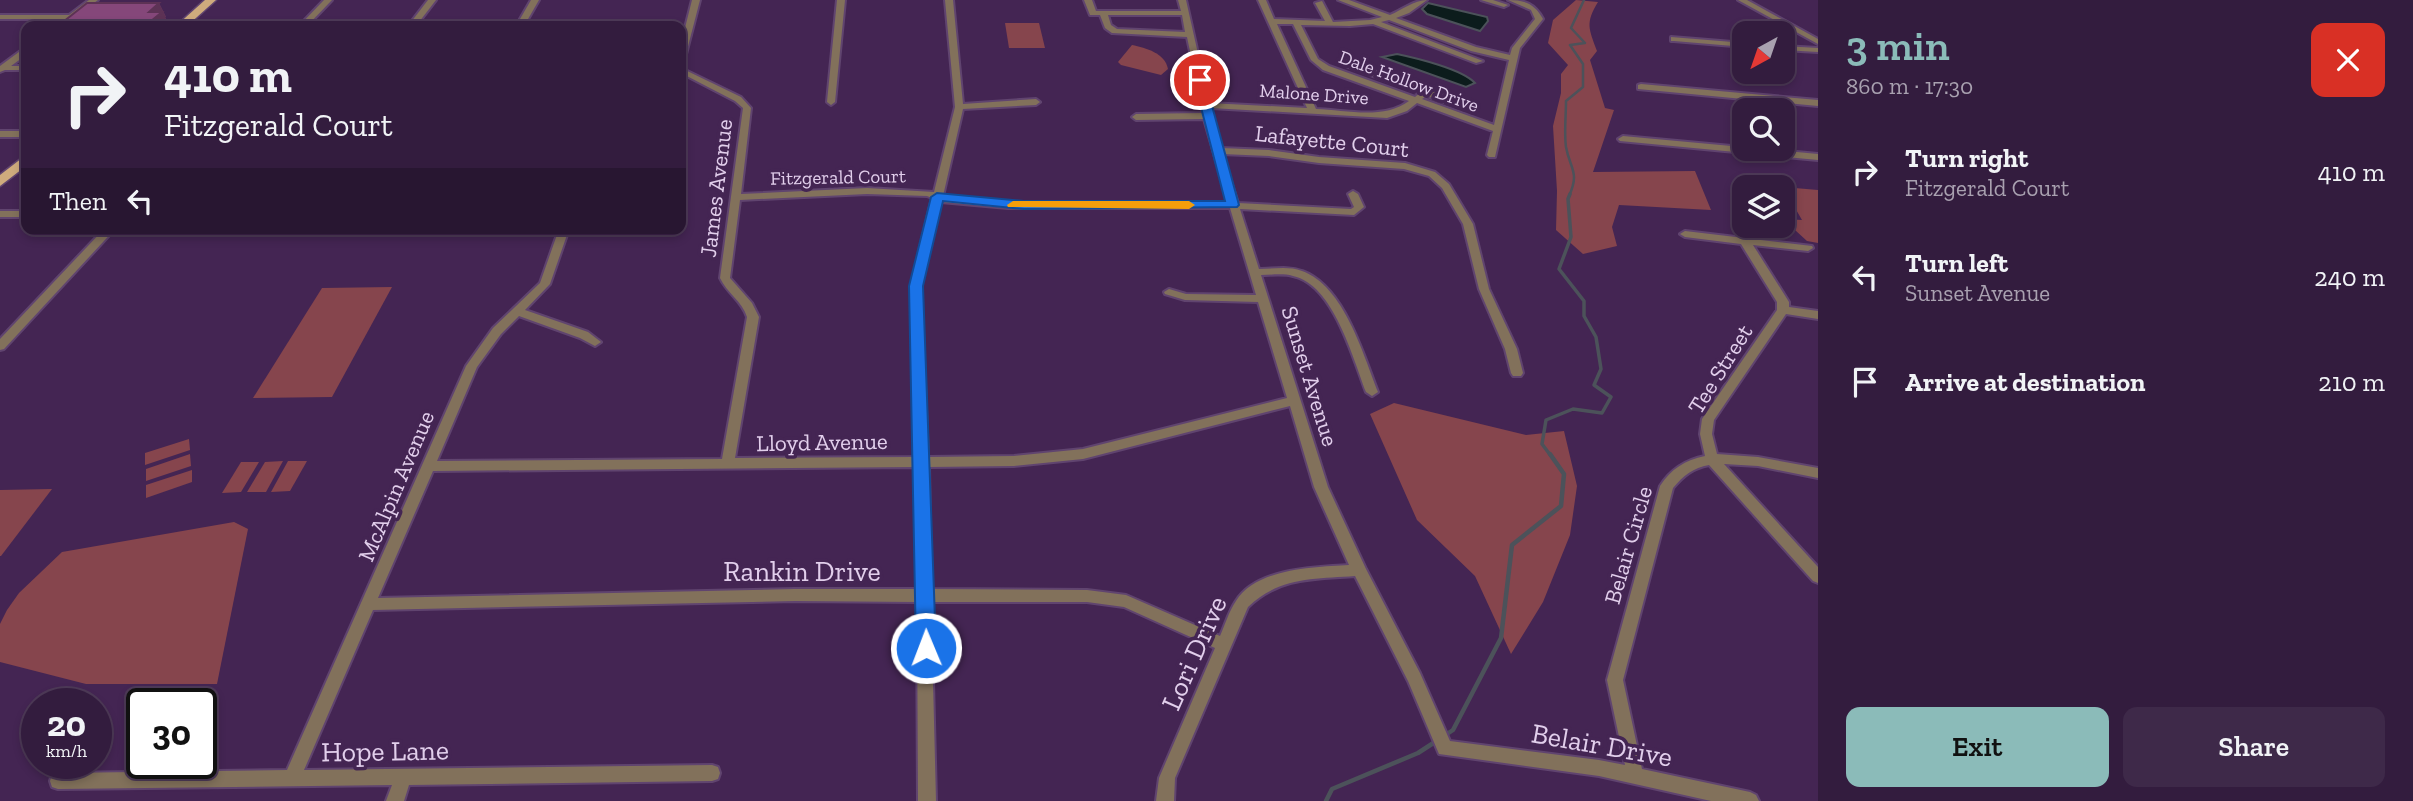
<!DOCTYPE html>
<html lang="en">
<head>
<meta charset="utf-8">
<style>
	body { margin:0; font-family:"Zilla Slab",serif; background:#3e2949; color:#f1f3f6; height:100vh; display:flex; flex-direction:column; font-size:26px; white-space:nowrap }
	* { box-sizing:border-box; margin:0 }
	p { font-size:23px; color:#a9a1b0 }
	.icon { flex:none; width:38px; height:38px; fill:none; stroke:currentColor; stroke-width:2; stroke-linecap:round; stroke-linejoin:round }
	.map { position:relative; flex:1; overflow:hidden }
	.side { display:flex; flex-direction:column; background:#331c3e; width:595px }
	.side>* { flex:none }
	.top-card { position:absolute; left:21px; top:21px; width:665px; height:214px; border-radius:14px; box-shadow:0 4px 10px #0003,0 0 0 2px #4e3a58; background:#331c3e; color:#f1f3f6; overflow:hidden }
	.needle { width:46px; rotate:220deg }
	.controls { position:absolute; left:1732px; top:21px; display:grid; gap:14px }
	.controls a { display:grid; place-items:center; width:63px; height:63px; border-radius:14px; background:#331c3e; box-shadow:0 4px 10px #0003,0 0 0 2px #4e3a58; font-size:35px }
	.speed { position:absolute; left:21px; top:688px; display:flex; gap:14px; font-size:35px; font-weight:700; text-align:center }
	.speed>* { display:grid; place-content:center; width:91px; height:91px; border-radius:50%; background:#331c3e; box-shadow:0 4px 10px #0003,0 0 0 2px #4e3a58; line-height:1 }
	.speed small { font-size:18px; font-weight:400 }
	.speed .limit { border:4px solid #111; border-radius:10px; background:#fff; color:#111 }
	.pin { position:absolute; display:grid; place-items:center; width:60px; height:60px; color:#fff; margin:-30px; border:4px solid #fff; border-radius:50%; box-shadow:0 2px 7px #0007 }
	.me { position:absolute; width:77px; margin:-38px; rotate:359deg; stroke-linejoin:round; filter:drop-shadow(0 0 5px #0008) }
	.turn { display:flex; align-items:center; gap:24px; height:147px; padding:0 28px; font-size:32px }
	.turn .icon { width:91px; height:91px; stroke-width:2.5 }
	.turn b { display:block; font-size:49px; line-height:60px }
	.then { display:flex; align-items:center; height:66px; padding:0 28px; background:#0003; gap:14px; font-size:26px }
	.round { display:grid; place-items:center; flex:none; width:74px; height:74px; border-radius:14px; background:#3e2949 }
	.summary { display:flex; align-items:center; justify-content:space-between; height:119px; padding:0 28px }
	h1 { font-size:42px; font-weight:600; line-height:52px; color:#8bbbb9 }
	.action { display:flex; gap:14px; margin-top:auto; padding:14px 28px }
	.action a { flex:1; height:80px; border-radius:14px; background:#8bbbb9; color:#111; font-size:28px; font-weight:600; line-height:80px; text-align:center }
	.action a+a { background:#3e2949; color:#f1f3f6 }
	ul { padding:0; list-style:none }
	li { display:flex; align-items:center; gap:21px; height:105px; padding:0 28px }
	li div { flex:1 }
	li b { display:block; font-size:26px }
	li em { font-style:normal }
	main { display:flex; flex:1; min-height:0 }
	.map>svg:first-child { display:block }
	.green { fill:#86454d }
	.water { fill:#0c1c1c; stroke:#4c525a; stroke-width:2 }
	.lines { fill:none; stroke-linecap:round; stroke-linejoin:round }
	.stream-far2 { stroke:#4c525a; stroke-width:2.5 }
	.stream-far1 { stroke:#4c525a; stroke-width:3.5 }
	.stream { stroke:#4c525a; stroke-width:4.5 }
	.minor-casing { stroke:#60446f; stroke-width:4 }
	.primary-casing { stroke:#60446f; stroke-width:3 }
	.minor { fill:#82715b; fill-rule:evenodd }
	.primary { fill:#cfab7d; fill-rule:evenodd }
	.wall { fill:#723d69 }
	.shaded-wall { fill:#5d3255 }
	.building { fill:#85477a; stroke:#5d3255; stroke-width:2 }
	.route { fill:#1a73e8; stroke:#114b97; stroke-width:2 }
	.slow { fill:#f59e0b }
	.labels { text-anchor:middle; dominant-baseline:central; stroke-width:7; stroke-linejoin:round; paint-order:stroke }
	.far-street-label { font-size:19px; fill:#e2cfec; stroke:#442553 }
	.street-label { font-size:23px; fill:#e2cfec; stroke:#442553 }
	.near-street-label { font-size:28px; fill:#e2cfec; stroke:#442553 }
</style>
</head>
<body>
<main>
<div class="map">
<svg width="1818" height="801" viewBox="0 0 1818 801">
	<rect width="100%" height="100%" fill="#442553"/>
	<g class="green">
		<path d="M1576 0 1598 2C1585 23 1589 29 1597 51L1590 60 1605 108 1614 110 1593 172 1695 171 1711 210 1619 205 1612 227 1617 246 1583 254 1556 230 1557 191 1553 126 1561 93V74L1568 65 1548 43 1553 20Z"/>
		<path d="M1005 23H1039L1045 48H1009Z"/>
		<path d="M1132 45C1146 48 1165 53 1168 69L1161 75 1121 65 1118 62Z"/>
		<path d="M1783 187 1818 190V243L1807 241 1783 219 1802 220Z"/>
		<path d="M392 287 332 397 253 398 322 288Z"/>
		<path d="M1394 403 1526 435 1564 431 1577 486 1570 535 1543 602 1511 654 1475 576 1417 520 1370 414Z"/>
		<path d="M189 439 190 450 145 465V453Z"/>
		<path d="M190 454 191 466 146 481V469Z"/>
		<path d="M283 461 266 492H247L265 462Z"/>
		<path d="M288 461H307L290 491 271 492Z"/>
		<path d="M241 462H259L241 492 222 493Z"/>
		<path d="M192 470V482L146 498V485Z"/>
		<path d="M52 489 1 556H0V490Z"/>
		<path d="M234 522 248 529 217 684H86L0 662V624L7 610 19 593 62 552Z"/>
	</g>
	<g class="water">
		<path d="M1428 3 1487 17 1488 21 1480 31 1427 14 1422 9Z"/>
		<path d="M1397 54C1416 58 1462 69 1475 83L1466 87 1382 57Z"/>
	</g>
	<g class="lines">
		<path class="stream-far2" d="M1569 196C1580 172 1570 169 1566 147 1564 133 1566 116 1566 101L1583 87V64L1570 45 1585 43 1571 28 1584 0"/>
		<path class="stream-far1" d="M1551 456 1542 444 1546 420 1573 409 1602 413 1611 397 1594 385 1601 369 1596 337 1584 316V301L1559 269 1571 237 1568 199 1570 194"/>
		<g class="stream">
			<path d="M1444 736 1453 730 1501 638 1512 545 1561 506 1564 474 1550 454"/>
			<path d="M1326 801 1332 789 1418 753 1438 740"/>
		</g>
		<defs>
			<g id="minor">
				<path d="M89 0H98L63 26H54L62 19H0V15H69Z"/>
				<path d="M324 0H332L307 26H299Z"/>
				<path d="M428 0H436L416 26H408Z"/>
				<path d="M531 0H539L524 26H516Z"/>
				<path d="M692 0H700L685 58 681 60V44Z"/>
				<path d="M837 0H845L835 102 831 105 827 102Z"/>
				<path d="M945 0H953L963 104 1036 99 1040 102 1036 105 963 109 943 196 1008 202H1228L1204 119 1136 120 1132 117 1136 114 1203 113 1187 37 1112 33 1105 28 1100 15H1090L1084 0H1092L1096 11H1181L1178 0H1186L1209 103 1307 108 1258 0H1266L1274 19 1325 21 1315 3 1322 1 1333 22 1370 20 1382 17 1338 0H1349L1390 15C1402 10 1414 0 1427 0L1409 13 1396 18 1476 47 1510 55 1512 48 1535 19 1531 10 1508 0C1525 0 1535 4 1543 19L1520 48 1495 157H1489L1487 155 1493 131 1417 103 1407 111 1387 118 1211 108 1221 148 1269 150 1319 157 1405 163 1435 172 1449 184 1473 224 1489 289 1517 349 1523 373 1521 376H1513L1511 373 1505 349 1479 289 1463 224 1442 188 1429 176 1404 169 1319 163 1269 156 1222 154 1238 203 1351 209 1354 207 1348 194 1353 191 1358 194 1364 207 1354 215 1240 209 1259 269C1273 269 1289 266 1302 271 1344 286 1363 354 1378 392L1372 396 1366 392C1353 358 1333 284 1293 276 1283 273 1271 275 1261 275L1328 487 1366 569 1420 673 1450 741 1599 760 1625 765 1607 680 1660 486C1671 469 1685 460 1705 456L1700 434 1702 419 1777 310V302L1741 244 1685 237 1680 234 1685 231 1812 246 1813 248 1808 251 1753 245 1789 302V307L1818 311V319L1786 314 1714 420 1712 434 1717 454 1758 457 1818 468V478L1758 466 1724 464 1818 567V583L1813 581 1709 465C1693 468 1684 475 1673 488L1623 680 1642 769 1750 792 1756 795 1759 801H1711L1599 776 1439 754 1408 681 1355 576C1314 579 1279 577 1248 607L1175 778 1174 801H1156L1159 778 1215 648 1124 607 1087 602H931L936 801H918L917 602 795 601 373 610 304 770 712 765 718 767 720 773 718 779 712 781 409 785 404 801H386L392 785 58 789 52 787 50 781 52 775 58 773 287 770 466 366 493 328 540 283 559 229H569L550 284 525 310 588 332 601 342 595 346 580 338 519 316 501 334 477 367 437 461 722 459 747 317C742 301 727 293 720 278L743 108 735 101 681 73V68L741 97 751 108 741 194 867 188 934 192 955 107ZM1108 15H1182L1185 32 1117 29 1111 25ZM1389 20 1471 51 1509 60 1494 125 1422 99 1427 96 1456 106 1459 105V101L1345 61 1338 63 1420 93 1415 97 1329 66 1318 59 1301 25 1350 26 1373 24 1476 63 1483 61 1381 22ZM1277 24H1293L1311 60 1323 70 1409 101C1384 120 1346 110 1316 109ZM867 194 927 196 932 198 911 286 915 457 735 458 759 317 752 303 730 278 740 200ZM941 202 1008 208H1230L1256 295 1186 294 1169 289 1164 292 1165 294 1185 300 1258 302 1287 398 1083 449 1014 456 928 457 921 286ZM1290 406 1314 487 1349 565C1316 567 1256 568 1236 601 1229 611 1225 625 1220 636L1126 595 1087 590 931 589 929 467 1014 466 1083 459ZM916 467 917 589H795L378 598 433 471Z"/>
				<path d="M1481 0H1493L1508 5 1504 7Z"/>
				<path d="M1738 0H1747L1818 39V44Z"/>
				<path d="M1671 37 1745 43V47L1674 41H1671Z"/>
				<path d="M1783 46 1818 48V52L1783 50Z"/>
				<path d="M23 49H26V55L11 66H26V70H5L0 72V66Z"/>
				<path d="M1641 84 1818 100V106L1638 89V85Z"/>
				<rect x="0" y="131" width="26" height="6"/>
				<path d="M1623 136 1818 154V160L1620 141 1618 139Z"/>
				<rect x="0" y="211" width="26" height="6"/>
				<path d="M104 229H115L4 349 0 350V339Z"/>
			</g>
			<g id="primary">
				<path d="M205 0H216L187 26H176Z"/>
				<path d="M26 155V166L0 186V175Z"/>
			</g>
		</defs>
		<use href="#minor" class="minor-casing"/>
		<use href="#primary" class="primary-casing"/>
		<use href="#minor" class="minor"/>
		<use href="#primary" class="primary"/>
	</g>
	<path class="wall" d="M159 3 166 17H165L169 25 168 26H66L63 22Z"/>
	<path class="shaded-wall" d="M159 3 166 17H165L169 25 168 26H154L151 21 149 12Z"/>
	<path class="building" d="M87 3H159L149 12H162L151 21 63 22Z"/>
	<path class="route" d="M1200 77 1205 80 1239 205 1237 207 1024 209 943 201 923 286 936 648 933 654 926 657 919 654 916 648 909 286 931 197 937 193 1024 201H1225L1194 80Z"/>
	<path class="slow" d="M1013 201H1189L1195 205 1189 209 1008 207 1007 205Z"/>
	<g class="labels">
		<g class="far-street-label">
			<text transform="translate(1409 81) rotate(20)">Dale Hollow Drive</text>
			<text transform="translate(1314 94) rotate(4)">Malone Drive</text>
			<text transform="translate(838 177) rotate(-1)">Fitzgerald Court</text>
		</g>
		<g class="street-label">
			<text transform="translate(1332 141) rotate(6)">Lafayette Court</text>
			<text transform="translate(716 188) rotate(-83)">James Avenue</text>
			<text transform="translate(1720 369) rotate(-58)">Tee Street</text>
			<text transform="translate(1310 376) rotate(73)">Sunset Avenue</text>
			<text transform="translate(822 442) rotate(-1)">Lloyd Avenue</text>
			<text transform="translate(396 486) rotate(-67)">McAlpin Avenue</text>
			<text transform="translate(1628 545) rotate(-74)">Belair Circle</text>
		</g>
		<g class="near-street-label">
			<text x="802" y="571">Rankin Drive</text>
			<text transform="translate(1194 653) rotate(-66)">Lori Drive</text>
			<text transform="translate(1602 745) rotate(10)">Belair Drive</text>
			<text transform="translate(385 751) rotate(-1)">Hope Lane</text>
		</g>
	</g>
</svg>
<div class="controls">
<a><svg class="needle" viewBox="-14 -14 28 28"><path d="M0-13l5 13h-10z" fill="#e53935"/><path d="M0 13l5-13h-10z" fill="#a9a1b0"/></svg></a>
<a><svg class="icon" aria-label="search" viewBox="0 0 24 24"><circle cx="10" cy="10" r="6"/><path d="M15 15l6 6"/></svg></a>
<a><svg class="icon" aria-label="layers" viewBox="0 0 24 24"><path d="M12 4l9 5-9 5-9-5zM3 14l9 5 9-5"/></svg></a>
</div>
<div class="speed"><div>20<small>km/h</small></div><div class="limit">30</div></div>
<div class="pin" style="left:1200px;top:80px;background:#d93025"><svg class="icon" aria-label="arrive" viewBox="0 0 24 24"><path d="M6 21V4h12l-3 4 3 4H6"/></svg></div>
<svg class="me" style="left:926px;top:648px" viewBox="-20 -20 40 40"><circle r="17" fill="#1a73e8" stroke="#fff" stroke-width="3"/><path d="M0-11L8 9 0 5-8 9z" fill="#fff"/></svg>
<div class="top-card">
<div class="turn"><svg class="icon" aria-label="right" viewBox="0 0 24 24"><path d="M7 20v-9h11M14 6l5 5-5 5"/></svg><div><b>410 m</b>Fitzgerald Court</div></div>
<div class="then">Then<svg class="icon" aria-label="left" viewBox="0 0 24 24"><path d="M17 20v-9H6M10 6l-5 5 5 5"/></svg></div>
</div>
</div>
<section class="side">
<div class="summary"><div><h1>3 min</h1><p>860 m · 17:30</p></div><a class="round" style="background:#d93025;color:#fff"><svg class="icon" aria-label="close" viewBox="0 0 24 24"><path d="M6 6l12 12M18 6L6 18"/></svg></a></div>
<ul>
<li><svg class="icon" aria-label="right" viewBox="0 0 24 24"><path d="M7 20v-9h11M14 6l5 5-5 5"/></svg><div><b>Turn right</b><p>Fitzgerald Court</p></div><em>410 m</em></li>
<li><svg class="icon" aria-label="left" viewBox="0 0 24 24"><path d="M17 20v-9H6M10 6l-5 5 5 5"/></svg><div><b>Turn left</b><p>Sunset Avenue</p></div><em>240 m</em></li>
<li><svg class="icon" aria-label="arrive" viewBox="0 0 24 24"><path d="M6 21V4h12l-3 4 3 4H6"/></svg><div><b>Arrive at destination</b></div><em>210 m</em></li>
</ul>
<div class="action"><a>Exit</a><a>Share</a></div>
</section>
</main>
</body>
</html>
